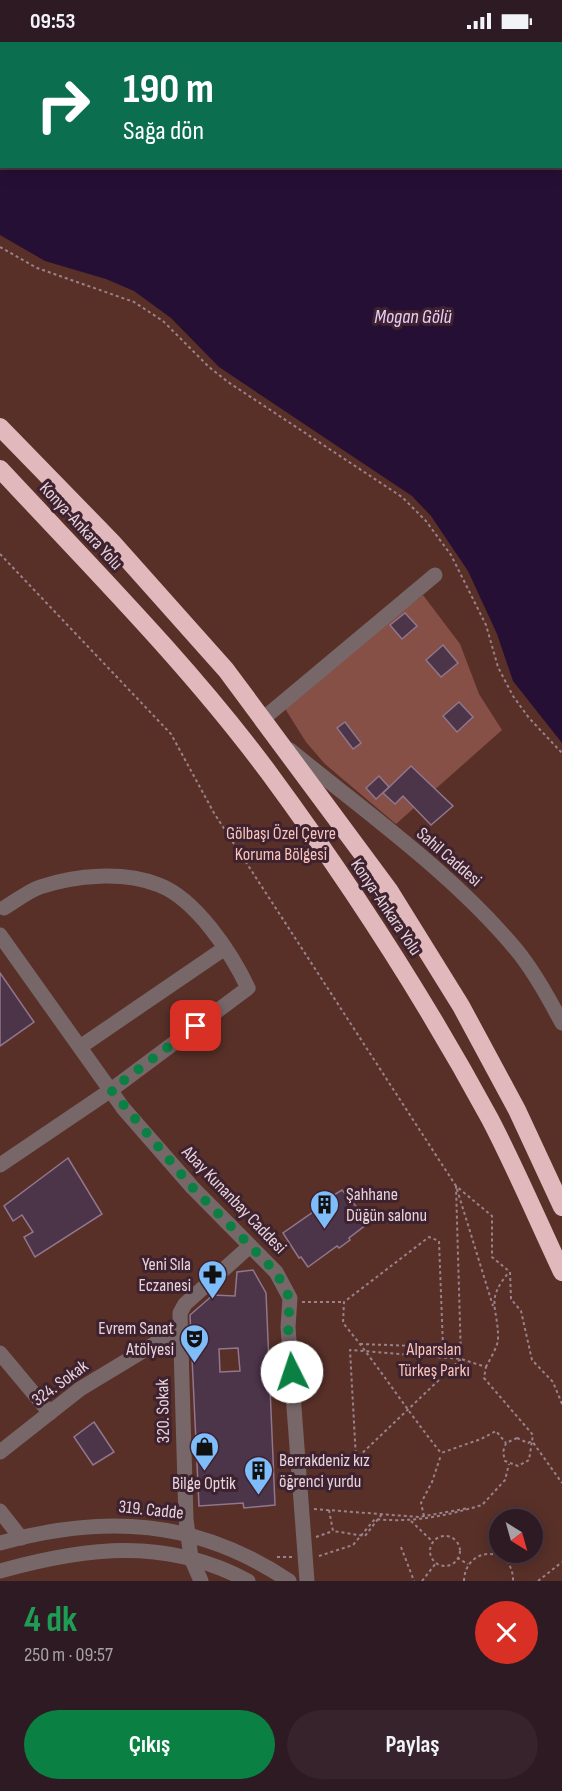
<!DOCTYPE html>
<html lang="tr">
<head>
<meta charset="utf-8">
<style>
	body { margin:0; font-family:"Sofia Sans Condensed",sans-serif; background:#36232b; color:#f1f3f6; height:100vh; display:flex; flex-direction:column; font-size:22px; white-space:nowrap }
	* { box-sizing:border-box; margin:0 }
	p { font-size:20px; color:#a7a1a6 }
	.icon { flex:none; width:33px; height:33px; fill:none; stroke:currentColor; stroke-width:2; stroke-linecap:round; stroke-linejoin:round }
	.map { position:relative; height:1539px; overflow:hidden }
	.side { display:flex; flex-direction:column; background:#2e1a23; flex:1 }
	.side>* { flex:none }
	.top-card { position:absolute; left:0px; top:0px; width:562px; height:126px; box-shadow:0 3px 15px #0003,0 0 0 2px #493841; background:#0b6e4f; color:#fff; overflow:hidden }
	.needle { width:39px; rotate:143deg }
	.tools { position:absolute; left:489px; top:1467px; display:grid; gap:12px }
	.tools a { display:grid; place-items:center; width:54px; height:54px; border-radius:50%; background:#2e1a23; box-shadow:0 3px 15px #0003,0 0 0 2px #493841; font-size:30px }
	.pin { position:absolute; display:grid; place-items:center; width:51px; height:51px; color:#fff; margin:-26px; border-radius:12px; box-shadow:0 3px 9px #0006 }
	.me { position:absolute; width:66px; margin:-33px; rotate:356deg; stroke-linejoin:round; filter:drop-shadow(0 0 4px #0008) }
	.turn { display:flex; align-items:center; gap:21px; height:126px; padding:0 24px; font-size:27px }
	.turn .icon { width:78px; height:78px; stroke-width:2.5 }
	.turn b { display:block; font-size:42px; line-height:51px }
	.round { display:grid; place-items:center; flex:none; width:63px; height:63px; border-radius:32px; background:#36232b }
	.head { display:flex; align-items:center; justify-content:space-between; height:102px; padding:0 24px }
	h1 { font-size:36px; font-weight:700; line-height:45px; color:#1e9e55 }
	.action { display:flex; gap:12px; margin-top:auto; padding:12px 24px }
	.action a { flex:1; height:69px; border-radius:36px; background:#0b8043; color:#fff; font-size:24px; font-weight:700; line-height:69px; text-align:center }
	.action a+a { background:#36232b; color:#f1f3f6 }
	.status { display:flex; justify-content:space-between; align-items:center; height:42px; padding:0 30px; background:#2e1a23; direction:ltr }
	.status svg { height:16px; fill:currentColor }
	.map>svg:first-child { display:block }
	.green { fill:#583028; fill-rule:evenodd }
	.forest { fill:#865046 }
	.water { fill:#260f35; fill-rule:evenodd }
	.building { fill:#4c3449; stroke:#91768d; stroke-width:1.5; fill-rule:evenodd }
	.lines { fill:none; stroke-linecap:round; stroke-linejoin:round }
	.path { stroke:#99828c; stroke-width:2; stroke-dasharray:3 3; stroke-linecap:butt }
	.minor { stroke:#786769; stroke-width:15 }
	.highway { stroke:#e1b8bc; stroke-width:18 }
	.route { stroke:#0b8043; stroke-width:10; stroke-dasharray:0 18 }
	.labels { text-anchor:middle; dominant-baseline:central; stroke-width:6; stroke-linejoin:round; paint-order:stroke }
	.street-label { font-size:18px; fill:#e7d4dc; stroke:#3e222f }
	.park-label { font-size:18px; fill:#f9c4b9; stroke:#3e222f }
	.poi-label { font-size:18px; fill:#e7d4dc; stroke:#3e222f; text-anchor:start }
	.water-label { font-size:20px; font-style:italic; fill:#e6cef9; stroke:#3e222f }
</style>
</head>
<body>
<div class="status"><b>09:53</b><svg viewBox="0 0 49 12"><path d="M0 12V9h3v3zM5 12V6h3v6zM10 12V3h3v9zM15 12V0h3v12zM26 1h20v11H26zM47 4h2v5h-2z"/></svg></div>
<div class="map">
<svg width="562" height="1539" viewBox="0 0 562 1539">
	<rect width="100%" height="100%" fill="#3e222f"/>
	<path class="green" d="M0 0H562V1539H0ZM2 2H561V124H2ZM500 1478H532V1510H500Z"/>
	<path class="forest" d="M423 553 460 602 479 652 502 688 396 782 325 722 306 700 284 665Z"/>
	<path class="water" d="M0 0H562V701L513 639 497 592 468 529 431 474 412 454 219 325 171 276 134 249 106 237 45 219 0 193ZM2 2H561V124H2Z"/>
	<g class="building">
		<path d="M405 571 417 584 402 597 390 583Z"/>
		<path d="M443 603 458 621 441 635 426 618Z"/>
		<path d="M459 660 473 675 457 690 443 674Z"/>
		<path d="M345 680 361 701 353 707 337 686Z"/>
		<path d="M411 724 453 764 431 783 403 754 395 762 383 751Z"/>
		<path d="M379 734 389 745 376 757 366 746Z"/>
		<path d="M0 931 34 980 0 1004Z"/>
		<path d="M68 1116 102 1172 35 1215 24 1195 33 1190 22 1173 13 1179 4 1164Z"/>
		<path d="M342 1148 361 1170 359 1172 367 1182 349 1196 350 1198 339 1206 337 1204 308 1225 301 1215 299 1216 283 1191 313 1170 311 1167Z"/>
		<path d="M253 1228 266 1251 275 1463 244 1466 243 1461 199 1464 190 1273 213 1253 235 1254 237 1230ZM238 1306 240 1329 220 1330 219 1307Z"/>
		<path d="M94 1380 114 1410 93 1423 74 1395Z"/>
	</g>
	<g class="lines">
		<g class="path">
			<path d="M0 205 37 226 134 260 163 279 209 325 228 340 402 455 426 479 451 513 486 583 498 625 513 654 529 676 562 711"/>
			<path d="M0 512 171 692 214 771 456 1144 493 1264"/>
			<path d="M302 1260H344"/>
			<path d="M360 1302 443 1305 439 1199 429 1195 344 1260 343 1281C378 1323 407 1369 441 1411L481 1397 496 1389 506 1401"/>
			<path d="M486 1325C490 1317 497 1306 498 1298 499 1266 484 1260 509 1230"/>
			<path d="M562 1362 553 1340 532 1318 521 1269 511 1257 510 1230 492 1215V1174L456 1144 461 1317 356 1417 350 1308 461 1317 486 1325 484 1336 533 1393 532 1399 562 1441"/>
			<path d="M517 1396 528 1401 532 1399 529 1418 518 1424 505 1419 503 1410 506 1401Z"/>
			<path d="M483 1462 505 1438 509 1422"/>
			<path d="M314 1467 419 1475 469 1466"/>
			<path d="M329 1468 333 1489 365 1494 382 1472"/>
			<path d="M156 1472H172"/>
			<path d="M424 1474 421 1461 432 1440 441 1413"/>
			<path d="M411 1479 433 1500"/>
			<circle cx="445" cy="1509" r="15"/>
			<path d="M316 1495 333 1489"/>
			<path d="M401 1505 414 1539"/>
			<path d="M319 1514 353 1503 375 1477C412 1481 446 1474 482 1463"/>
			<path d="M277 1515H292"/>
			<path d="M457 1516 468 1522"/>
			<path d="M422 1539 436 1521"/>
			<path d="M464 1539C465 1503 514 1503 513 1539"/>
			<path d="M538 1539 562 1520"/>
		</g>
		<g class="minor">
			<path d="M264 676 435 533"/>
			<path d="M290 708C368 772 455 833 519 911 536 933 549 957 562 981"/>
			<path d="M0 893 123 1066 192 1145 276 1230 290 1256 288 1285 307 1539"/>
			<path d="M80 1005 225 906"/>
			<path d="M0 1123 111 1048 248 946C232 912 196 857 159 843 123 829 76 833 40 845 28 849 16 859 4 866"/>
			<path d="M0 1311 50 1371"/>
			<path d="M0 1410 80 1347 156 1301 180 1297"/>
			<path d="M0 1469 21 1496"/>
			<path d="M0 1501C104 1472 197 1477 289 1539"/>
			<path d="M0 1529C86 1505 166 1495 248 1539"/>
			<path d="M201 1539 191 1516 186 1477 180 1271 185 1262 250 1204"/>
		</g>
		<g class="highway">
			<path d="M0 385 112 500 226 628 389 848 461 964 517 1068 562 1165"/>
			<path d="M0 427C92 526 189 623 269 731 350 841 425 957 490 1077 516 1127 538 1179 562 1230"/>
		</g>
	</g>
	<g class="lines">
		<path class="route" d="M196 984 111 1048 192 1145 276 1230 290 1257 288 1285 292 1330"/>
	</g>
	<defs>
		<symbol id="building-pin" viewBox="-11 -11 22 30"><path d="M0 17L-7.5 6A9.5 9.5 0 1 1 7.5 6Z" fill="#7fbdfa" stroke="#3e222f"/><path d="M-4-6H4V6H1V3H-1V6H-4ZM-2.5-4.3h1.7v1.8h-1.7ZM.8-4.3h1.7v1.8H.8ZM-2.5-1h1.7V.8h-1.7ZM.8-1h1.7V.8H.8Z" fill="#111"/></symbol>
		<symbol id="pharmacy-pin" viewBox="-11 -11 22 30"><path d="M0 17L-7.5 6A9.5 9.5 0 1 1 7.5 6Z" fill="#7fbdfa" stroke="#3e222f"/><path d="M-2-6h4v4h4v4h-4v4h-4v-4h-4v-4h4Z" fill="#111"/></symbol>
		<symbol id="theatre-pin" viewBox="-11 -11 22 30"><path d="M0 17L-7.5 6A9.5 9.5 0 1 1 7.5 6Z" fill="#7fbdfa" stroke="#3e222f"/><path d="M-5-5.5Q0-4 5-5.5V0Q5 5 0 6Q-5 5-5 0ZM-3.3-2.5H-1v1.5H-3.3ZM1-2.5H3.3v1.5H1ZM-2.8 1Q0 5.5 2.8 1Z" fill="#111"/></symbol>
		<symbol id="shop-pin" viewBox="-11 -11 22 30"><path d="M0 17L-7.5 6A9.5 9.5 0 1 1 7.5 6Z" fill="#7fbdfa" stroke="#3e222f"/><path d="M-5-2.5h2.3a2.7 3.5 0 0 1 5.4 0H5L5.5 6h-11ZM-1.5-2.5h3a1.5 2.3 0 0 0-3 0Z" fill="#111"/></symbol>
	</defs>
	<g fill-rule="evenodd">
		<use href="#building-pin" x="308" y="1146" width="33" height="45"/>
		<use href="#pharmacy-pin" x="196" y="1216" width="33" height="45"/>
		<use href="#theatre-pin" x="178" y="1280" width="33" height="45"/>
		<use href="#shop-pin" x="188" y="1388" width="33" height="45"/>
		<use href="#building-pin" x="242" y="1412" width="33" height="45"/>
	</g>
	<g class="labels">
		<g class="street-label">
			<text transform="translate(81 484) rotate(47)">Konya-Ankara Yolu</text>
			<text transform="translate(449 815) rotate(41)">Sahil Caddesi</text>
			<text transform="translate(386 865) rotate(56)">Konya-Ankara Yolu</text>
			<text transform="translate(234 1158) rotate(46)">Abay Kunanbay Caddesi</text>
			<text transform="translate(60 1341) rotate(-36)">324. Sokak</text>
			<text transform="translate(163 1369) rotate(-91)">320. Sokak</text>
			<text transform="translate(151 1468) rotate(6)">319. Cadde</text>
		</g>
		<g class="park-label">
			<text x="281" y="791">Gölbaşı Özel Çevre<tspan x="281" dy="21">Koruma Bölgesi</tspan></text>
			<text x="434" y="1307">Alparslan<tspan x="434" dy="21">Türkeş Parkı</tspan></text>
		</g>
		<g class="poi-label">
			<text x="346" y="1152">Şahhane<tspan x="346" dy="21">Düğün salonu</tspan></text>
			<text x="191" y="1222" text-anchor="end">Yeni Sıla<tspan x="191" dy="21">Eczanesi</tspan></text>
			<text x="174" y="1286" text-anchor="end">Evrem Sanat<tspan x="174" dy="21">Atölyesi</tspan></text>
			<text x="279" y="1418">Berrakdeniz kız<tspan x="279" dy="21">öğrenci yurdu</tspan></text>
			<text x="204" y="1441" text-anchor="middle">Bilge Optik</text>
		</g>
		<g class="water-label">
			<text x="413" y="275">Mogan Gölü</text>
		</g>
	</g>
</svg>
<div class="tools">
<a><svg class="needle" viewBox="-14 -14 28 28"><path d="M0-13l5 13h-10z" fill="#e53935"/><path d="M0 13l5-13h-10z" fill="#a7a1a6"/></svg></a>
</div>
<div class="pin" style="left:196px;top:984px;background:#d93025"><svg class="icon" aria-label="arrive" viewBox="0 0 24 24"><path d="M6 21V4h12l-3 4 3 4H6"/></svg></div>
<svg class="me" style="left:292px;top:1330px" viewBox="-20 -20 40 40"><circle r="19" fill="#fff"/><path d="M0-13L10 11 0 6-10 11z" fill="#0b8043"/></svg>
<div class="top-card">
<div class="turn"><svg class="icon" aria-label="right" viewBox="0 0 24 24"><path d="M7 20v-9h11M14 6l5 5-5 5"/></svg><div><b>190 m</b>Sağa dön</div></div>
</div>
</div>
<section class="side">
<div class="head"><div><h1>4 dk</h1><p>250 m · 09:57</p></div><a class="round" style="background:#d93025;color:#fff"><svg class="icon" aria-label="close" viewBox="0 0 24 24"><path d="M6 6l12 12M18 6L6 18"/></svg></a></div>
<div class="action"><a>Çıkış</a><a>Paylaş</a></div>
</section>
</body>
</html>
